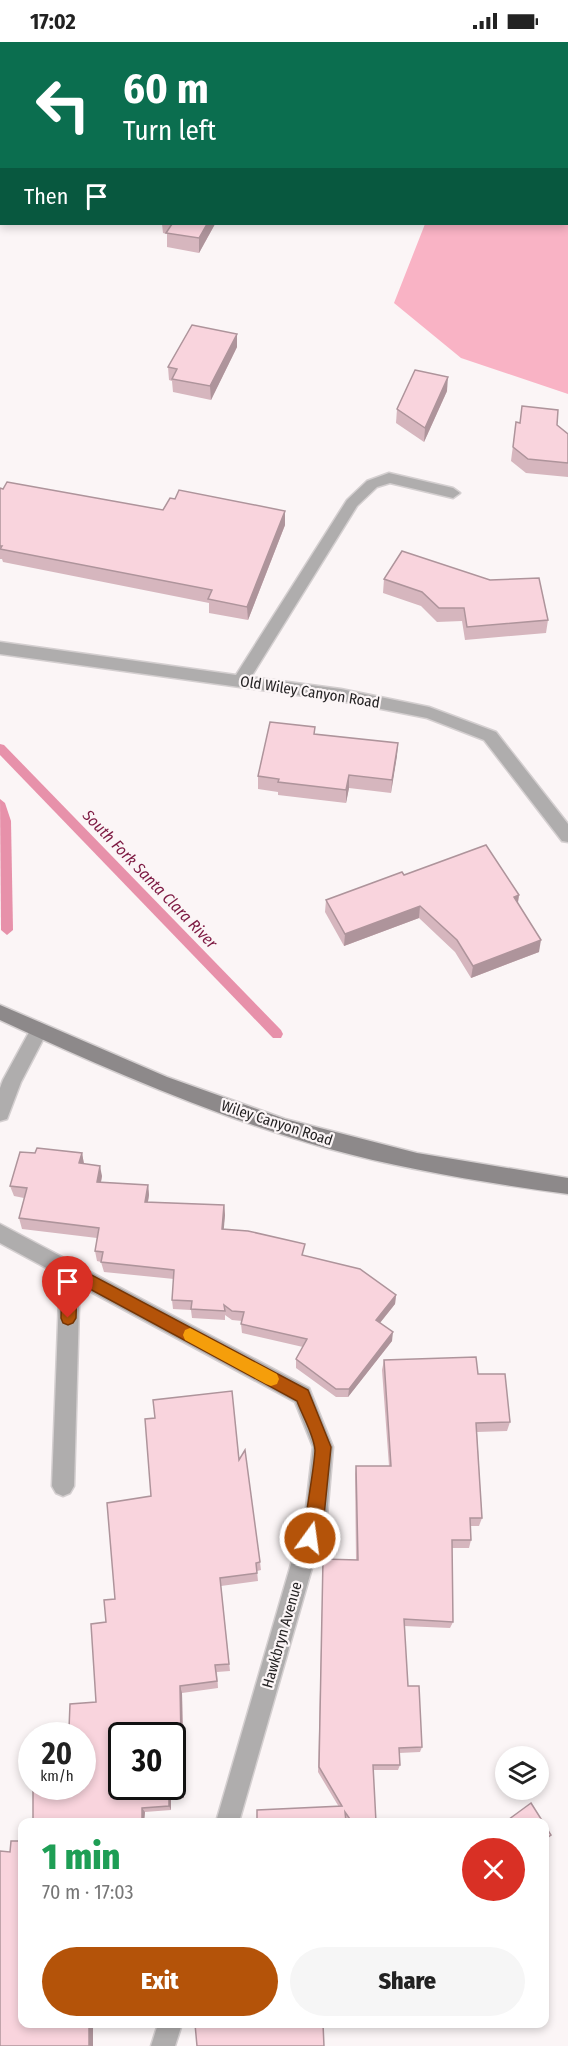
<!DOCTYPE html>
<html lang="en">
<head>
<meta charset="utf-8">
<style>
	body { margin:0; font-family:"Fira Sans Condensed",sans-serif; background:#f6f6f6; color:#222; height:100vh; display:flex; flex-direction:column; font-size:22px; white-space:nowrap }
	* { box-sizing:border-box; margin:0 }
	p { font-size:20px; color:#767676 }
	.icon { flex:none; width:33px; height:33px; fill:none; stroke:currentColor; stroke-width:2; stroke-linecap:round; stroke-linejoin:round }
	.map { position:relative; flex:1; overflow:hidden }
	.details { position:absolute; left:18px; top:1776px; width:531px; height:210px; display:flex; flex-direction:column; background:#fff; border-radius:12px; box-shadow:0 3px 9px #0003 }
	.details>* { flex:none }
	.top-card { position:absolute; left:0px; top:0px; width:568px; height:183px; box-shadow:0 3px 9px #0003; background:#0b6e4f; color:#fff; overflow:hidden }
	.controls { position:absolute; left:495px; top:1704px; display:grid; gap:12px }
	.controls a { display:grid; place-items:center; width:54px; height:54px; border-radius:50%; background:#fff; box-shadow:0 3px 9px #0003; font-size:30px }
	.speed { position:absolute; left:18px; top:1680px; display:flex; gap:12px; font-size:30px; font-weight:700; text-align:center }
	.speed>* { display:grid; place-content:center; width:78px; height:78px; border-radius:50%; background:#fff; box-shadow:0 3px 9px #0003; line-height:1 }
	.speed small { font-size:15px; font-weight:400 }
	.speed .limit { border:3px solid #111; border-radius:9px; background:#fff; color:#111 }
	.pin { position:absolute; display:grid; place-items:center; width:51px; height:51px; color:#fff; margin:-62px -26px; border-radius:50% 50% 50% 0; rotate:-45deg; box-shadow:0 0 6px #0007 }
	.pin .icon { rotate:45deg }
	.me { position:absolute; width:66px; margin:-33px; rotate:14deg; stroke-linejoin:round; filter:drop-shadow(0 0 4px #0008) }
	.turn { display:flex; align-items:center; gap:21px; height:126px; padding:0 24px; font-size:27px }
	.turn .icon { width:78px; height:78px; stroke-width:2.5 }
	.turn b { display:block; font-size:42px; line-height:51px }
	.then { display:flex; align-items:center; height:57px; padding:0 24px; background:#0003; gap:12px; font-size:22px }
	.round { display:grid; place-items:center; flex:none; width:63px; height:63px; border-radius:32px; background:#f6f6f6 }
	.head { display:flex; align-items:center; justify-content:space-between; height:102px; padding:0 24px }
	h1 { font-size:36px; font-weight:800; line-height:45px; color:#1e9e55 }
	.button { display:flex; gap:12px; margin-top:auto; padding:12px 24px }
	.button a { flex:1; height:69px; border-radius:36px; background:#b45309; color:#fff; font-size:24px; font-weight:800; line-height:69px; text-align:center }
	.button a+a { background:#f6f6f6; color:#222 }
	.status { display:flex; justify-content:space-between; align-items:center; height:42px; padding:0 30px; background:#fff; direction:ltr }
	.status svg { height:16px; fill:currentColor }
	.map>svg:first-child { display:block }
	.green { fill:#f9b3c5 }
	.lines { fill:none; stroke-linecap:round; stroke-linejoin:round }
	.stream { fill:#e791aa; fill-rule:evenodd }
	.lane-casing { stroke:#d4cfd0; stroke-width:3 }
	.street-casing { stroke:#d4cfd0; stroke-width:3 }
	.secondary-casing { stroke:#d4cfd0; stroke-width:3 }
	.lane { fill:#afadad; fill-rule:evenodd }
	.street { fill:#afadad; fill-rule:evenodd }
	.secondary { fill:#8d898a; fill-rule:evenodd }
	.wall { fill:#d6b6be }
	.shaded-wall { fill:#ae949b }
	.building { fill:#f9d4dd; stroke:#ae949b; stroke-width:1.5; fill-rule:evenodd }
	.route { fill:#b45309; stroke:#753606; stroke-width:1.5 }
	.slow { fill:#f59e0b }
	.labels { text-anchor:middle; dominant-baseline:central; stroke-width:4.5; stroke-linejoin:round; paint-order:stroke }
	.street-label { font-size:15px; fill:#242223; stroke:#fbf5f6 }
	.water-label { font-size:16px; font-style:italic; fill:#7c1841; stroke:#fbf5f6 }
</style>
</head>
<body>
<div class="status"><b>17:02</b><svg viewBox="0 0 49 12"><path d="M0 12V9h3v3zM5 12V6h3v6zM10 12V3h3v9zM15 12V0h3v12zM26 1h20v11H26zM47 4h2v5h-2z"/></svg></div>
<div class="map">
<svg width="568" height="2004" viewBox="0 0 568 2004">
	<rect width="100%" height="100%" fill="#fbf5f6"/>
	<path class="green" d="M503 0H568V352L461 316 394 261 425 182H567V2Z"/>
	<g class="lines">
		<g class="stream">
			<path d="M0 702 4 703 281 988 283 992 281 996H273L0 713Z"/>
			<path d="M0 757 5 761 11 779 13 888 7 893 1 888Z"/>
		</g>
		<defs>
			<path id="lane" d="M70 1219 77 1222 80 1228 74 1444 70 1451 63 1454 56 1451 52 1444 60 1228 63 1222Z"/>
			<g id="street">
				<rect x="0" y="77" width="2" height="8"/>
				<path d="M389 431 453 446 460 451 453 456 390 441 377 445 357 464 251 635 341 647 429 665 496 690 568 782V800L562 799 484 698 427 676 341 659 0 612V600L236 633 347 458 367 439Z"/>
				<path d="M39 980 45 983 48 988 21 1040 7 1077 0 1079V1046L3 1038 33 983Z"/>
				<path d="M0 1182 309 1346 333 1405 327 1474 239 1780H216L305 1474 313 1405 295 1360 0 1201Z"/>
				<path d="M158 1982H182L175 2004H151Z"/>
			</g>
			<path id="secondary" d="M0 963 167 1035 285 1077 417 1111 568 1136V1152C487 1141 406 1128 326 1106 214 1074 106 1027 0 978Z"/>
		</defs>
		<use href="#lane" class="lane-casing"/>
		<use href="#street" class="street-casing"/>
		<use href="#secondary" class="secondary-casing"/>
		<use href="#lane" class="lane"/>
		<use href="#street" class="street"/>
		<use href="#secondary" class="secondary"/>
	</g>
	<g class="wall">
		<path d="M0 0H70L71 2H2V45H0Z"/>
		<path d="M162 182H215L199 211 167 205V192L163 191Z"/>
		<path d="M237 292V305L211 358 173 350 172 339 169 338 168 325Z"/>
		<path d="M447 349 424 400 396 381 397 367Z"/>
		<path d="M516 380 557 383 568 392V435L526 431 511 419Z"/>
		<path d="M0 446 163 468 285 469V483L248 578 209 571V561L3 520 2 517H0Z"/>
		<path d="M384 537 548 578 546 591 465 598 462 579 437 580 421 564 383 551Z"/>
		<path d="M315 692 398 701 391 751 349 746 346 761 278 753V750L258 747V734Z"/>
		<path d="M404 833 519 853 518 861 539 910 471 936 455 910 419 876 344 904 325 870 326 858Z"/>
		<path d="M82 1111 84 1122 102 1134 101 1140 148 1143 149 1153 148 1160 224 1163 225 1173 223 1188 305 1214 396 1253 395 1262 380 1281 392 1299 348 1355H336L296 1326V1317L303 1305 242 1291 241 1282 242 1279 232 1278 225 1273V1278L192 1276 191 1268 173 1267 172 1258 174 1237 104 1230 101 1220 97 1219 95 1209 97 1196 22 1187 19 1176 24 1156 14 1154 10 1144Z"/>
		<path d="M384 1318 478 1332 510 1380 507 1389 477 1390 482 1476 479 1484H471V1498L469 1506H452L453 1580 450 1586 404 1584 408 1644 422 1705 420 1710 399 1711 400 1723 398 1728H373L376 1780H348L318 1730 323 1524 356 1518 355 1432 356 1424H389L382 1328Z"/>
		<path d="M151 1454 260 1520 261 1528 257 1529 258 1539 221 1544 230 1629 217 1630 218 1646 182 1651 184 1756 171 1758V1768L145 1770 144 1780H33L69 1687 96 1660 106 1580Z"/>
	</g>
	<g class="shaded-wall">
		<path d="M207 182H215L199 211V196Z"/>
		<path d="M237 292V305L211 358 210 344Z"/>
		<path d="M448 335 447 349 424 400 425 386Z"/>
		<path d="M285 469V483L248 578 247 565Z"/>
		<path d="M398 701 397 714 391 751 392 738Z"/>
		<path d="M349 733V746L346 761V748Z"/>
		<path d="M519 853 517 865 514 855Z"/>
		<path d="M420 864 419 876 344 904 345 892Z"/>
		<path d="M541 898 539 910 471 936 473 924Z"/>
		<path d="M82 1111 84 1122 79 1121Z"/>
		<path d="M100 1124 102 1134 99 1150 97 1140Z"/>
		<path d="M148 1143 149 1153 146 1170 145 1160Z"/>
		<path d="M224 1163 225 1173 223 1197 222 1187Z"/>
		<path d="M396 1253 395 1262 375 1287 376 1278Z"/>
		<path d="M393 1290 392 1299 348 1355 349 1347Z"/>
		<path d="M180 1644 182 1651 184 1756 182 1751Z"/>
		<path d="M169 1753 171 1758V1768L169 1764Z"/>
		<path d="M142 1766 145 1770 144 1780H142Z"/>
		<rect x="89" y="1982" width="4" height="22"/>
	</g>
	<g class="building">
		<path d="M0 0H69L68 2H2V31H0Z"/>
		<path d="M192 0H417V2H191Z"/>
		<path d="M172 182H207L199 196 166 191Z"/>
		<path d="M192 283 237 292 210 344 172 337 177 327 168 325Z"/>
		<path d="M415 328 448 335 425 386 397 367Z"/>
		<path d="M522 364 558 368 557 383 568 392V421L528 417 513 405 516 380 520 381Z"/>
		<path d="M7 440 163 468 170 456 175 457 179 448 285 469 247 565 208 557 212 548 0 507 2 504H0V446L3 447Z"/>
		<path d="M402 509 490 538 539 536 548 578 467 585 464 566H439L422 550 384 537Z"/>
		<path d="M270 680 315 685 314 692 398 701 392 738 349 733 346 748 278 740 279 737 258 734Z"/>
		<path d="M486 803 519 853 514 855 541 898 473 924 457 898 420 864 345 892 326 858 402 830 404 833Z"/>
		<path d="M37 1106 82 1111 79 1121 100 1124 97 1140 148 1143 145 1160 224 1163 222 1187 248 1189 305 1202 302 1213 360 1227 396 1253 376 1278 393 1290 349 1347H336L296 1317 307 1297 241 1282 244 1270 232 1269 224 1263 225 1269 191 1267 192 1259 172 1258 174 1228 101 1220 103 1210 95 1209 99 1186 19 1176 27 1146 10 1144 20 1110 35 1111Z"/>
		<path d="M476 1315 478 1332H505L510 1380 476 1381 482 1476H470L471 1498H452L453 1580 404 1577 408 1644H419L422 1705 399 1706 400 1723H373L376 1780H352L345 1770 346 1780H257V1768L342 1764 319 1725 323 1517 358 1518 356 1424H391L384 1318Z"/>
		<path d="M232 1349 239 1418 245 1408 260 1520 256 1521 257 1531 220 1536 229 1622 215 1623 217 1639 180 1644 182 1751 169 1753V1764L142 1766V1780H33V1744H82V1694H34V1689L69 1687 70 1662 96 1660 91 1582 106 1580 104 1558 115 1557 107 1461 151 1454 145 1377 155 1376 153 1358ZM122 1694H172V1744H122Z"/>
		<path d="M531 1761 543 1780H505Z"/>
		<path d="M544 1782 551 1793 544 1798Z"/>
		<path d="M11 1799H22V1982H89V2004H0V1809L10 1810Z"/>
		<path d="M195 1982H323L324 2004H197Z"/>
	</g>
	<path class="route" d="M69 1221 308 1348 331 1405 324 1474 315 1502 310 1504 304 1502C301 1495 315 1424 315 1408 314 1393 302 1373 297 1359L77 1240 76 1276 73 1281 68 1283 63 1281 61 1276 62 1228Z"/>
	<path class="slow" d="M190 1286 277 1332 279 1337 277 1342 271 1344 266 1342 185 1298 183 1293 185 1288Z"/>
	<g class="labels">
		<g class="street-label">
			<text transform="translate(310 650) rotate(9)">Old Wiley Canyon Road</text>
			<text transform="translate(277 1081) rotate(18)">Wiley Canyon Road</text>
			<text transform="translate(282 1593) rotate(-74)">Hawkbryn Avenue</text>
		</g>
		<g class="water-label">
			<text transform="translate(150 837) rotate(46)">South Fork Santa Clara River</text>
		</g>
	</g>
</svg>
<div class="controls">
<a><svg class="icon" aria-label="layers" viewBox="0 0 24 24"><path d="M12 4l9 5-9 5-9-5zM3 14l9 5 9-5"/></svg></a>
</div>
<div class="speed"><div>20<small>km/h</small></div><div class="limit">30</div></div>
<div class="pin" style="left:68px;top:1276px;background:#d93025"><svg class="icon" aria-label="arrive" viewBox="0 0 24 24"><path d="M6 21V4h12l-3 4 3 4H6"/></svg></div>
<svg class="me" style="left:310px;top:1496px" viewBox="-20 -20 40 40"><circle r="17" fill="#b45309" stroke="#fff" stroke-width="3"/><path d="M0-11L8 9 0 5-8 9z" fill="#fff"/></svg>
<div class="top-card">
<div class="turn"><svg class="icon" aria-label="left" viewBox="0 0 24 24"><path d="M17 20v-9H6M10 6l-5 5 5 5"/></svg><div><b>60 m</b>Turn left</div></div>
<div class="then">Then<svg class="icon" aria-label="arrive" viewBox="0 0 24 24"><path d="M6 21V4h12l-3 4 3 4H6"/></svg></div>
</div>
<section class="details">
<div class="head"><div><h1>1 min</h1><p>70 m · 17:03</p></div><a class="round" style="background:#d93025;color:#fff"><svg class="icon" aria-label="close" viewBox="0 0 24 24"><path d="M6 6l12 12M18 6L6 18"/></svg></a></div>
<div class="button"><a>Exit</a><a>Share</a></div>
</section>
</div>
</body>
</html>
